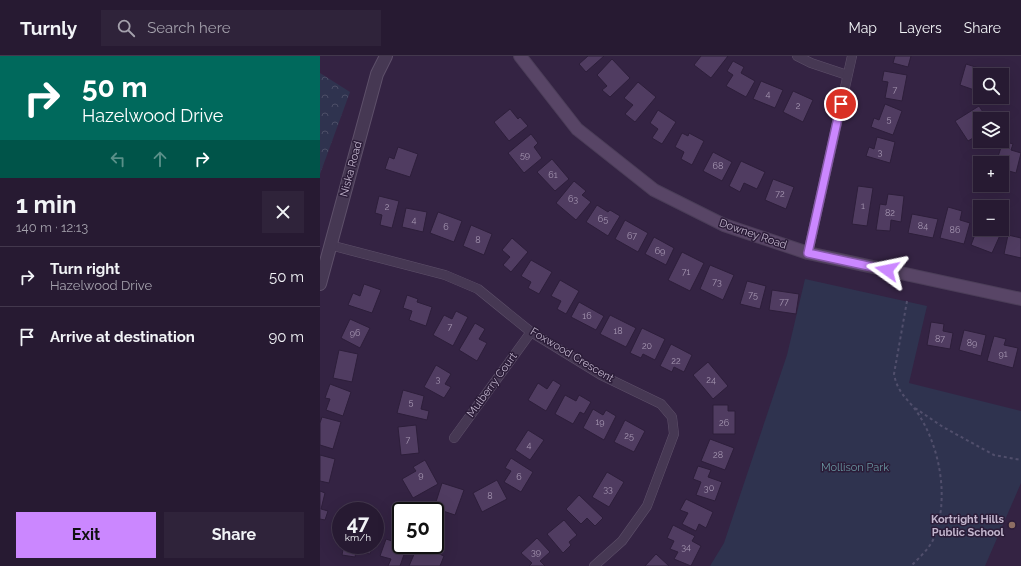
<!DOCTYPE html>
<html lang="en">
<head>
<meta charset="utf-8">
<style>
	body { margin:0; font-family:Raleway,sans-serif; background:#2f233a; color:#f1f3f6; height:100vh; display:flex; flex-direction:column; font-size:15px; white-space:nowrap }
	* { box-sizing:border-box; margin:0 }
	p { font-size:13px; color:#a4a1ac }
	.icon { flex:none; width:22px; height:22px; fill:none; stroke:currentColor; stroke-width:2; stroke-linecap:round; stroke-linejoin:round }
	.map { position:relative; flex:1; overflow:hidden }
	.panel { display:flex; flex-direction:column; background:#271a32; width:320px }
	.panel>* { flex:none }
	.hud { background:#00695c; color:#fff; overflow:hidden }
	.buttons { position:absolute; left:653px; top:12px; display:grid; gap:8px }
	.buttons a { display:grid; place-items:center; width:36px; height:36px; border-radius:0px; background:#271a32; box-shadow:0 4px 16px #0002,0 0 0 1px #43384d; font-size:20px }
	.speed { position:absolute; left:12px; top:446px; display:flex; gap:8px; font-size:20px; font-weight:700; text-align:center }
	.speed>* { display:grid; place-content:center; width:52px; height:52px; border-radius:50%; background:#271a32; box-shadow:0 4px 16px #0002,0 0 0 1px #43384d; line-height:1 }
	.speed small { font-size:10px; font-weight:400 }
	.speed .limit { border:2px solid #111; border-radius:6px; background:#fff; color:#111 }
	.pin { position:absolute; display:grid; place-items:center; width:34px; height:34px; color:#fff; margin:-17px; border:2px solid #fff; border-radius:50%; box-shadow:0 1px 4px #0007 }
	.me { position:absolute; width:44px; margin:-22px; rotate:282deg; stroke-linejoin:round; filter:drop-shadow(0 0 3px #0008) }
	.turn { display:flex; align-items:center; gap:14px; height:84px; padding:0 16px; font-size:18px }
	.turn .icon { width:52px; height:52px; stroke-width:2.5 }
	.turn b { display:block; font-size:28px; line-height:34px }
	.lanes { display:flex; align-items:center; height:38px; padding:0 16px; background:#0003; justify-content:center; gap:20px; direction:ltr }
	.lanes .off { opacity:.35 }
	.round { display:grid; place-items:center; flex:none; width:42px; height:42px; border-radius:0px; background:#2f233a }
	.headline { display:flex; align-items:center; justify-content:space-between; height:68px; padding:0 16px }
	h1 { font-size:24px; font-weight:700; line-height:30px }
	.primary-button { display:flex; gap:8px; margin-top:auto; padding:8px 16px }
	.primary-button a { flex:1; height:46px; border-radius:0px; background:#cb87ff; color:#111; font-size:16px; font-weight:700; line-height:46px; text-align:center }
	.primary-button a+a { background:#2f233a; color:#f1f3f6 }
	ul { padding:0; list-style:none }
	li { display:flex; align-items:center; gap:12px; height:60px; padding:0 16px; border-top:1px solid #43384d }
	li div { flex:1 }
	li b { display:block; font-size:15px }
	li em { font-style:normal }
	header { display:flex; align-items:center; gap:24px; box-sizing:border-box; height:56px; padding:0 20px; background:#271a32; border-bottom:1px solid #43384d }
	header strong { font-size:19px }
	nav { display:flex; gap:22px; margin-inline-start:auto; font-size:14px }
	.search { width:280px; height:36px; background:#2f233a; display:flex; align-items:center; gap:10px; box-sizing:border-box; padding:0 14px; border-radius:0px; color:#a4a1ac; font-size:15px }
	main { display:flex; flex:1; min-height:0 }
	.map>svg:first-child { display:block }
	.forest { fill:url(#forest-crowns) }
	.park { fill:#2f334f }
	.building { fill:#503c61; stroke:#2d1e3a }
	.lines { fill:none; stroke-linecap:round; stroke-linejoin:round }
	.minor-casing { stroke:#5e506a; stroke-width:10 }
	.tertiary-casing { stroke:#5e506a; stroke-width:14 }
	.secondary-casing { stroke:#4c3e59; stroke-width:14 }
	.path { stroke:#514f6c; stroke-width:2; stroke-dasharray:3 3; stroke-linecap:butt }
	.minor { stroke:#463853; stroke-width:9 }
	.tertiary { stroke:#463853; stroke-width:12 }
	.secondary { stroke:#584566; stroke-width:12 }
	.route-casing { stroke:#8458a6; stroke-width:10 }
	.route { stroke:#cb87ff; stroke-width:7 }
	.education-dot { fill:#8d6e63; stroke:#2b1c38; stroke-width:1.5 }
	.labels { text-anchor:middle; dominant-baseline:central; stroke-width:3; stroke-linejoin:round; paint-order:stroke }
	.number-label { font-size:9px; fill:#a697b2 }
	.street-label { font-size:11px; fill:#c2b5cd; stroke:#2b1c38 }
	.park-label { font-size:11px; fill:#6996a0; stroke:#2b1c38 }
	.poi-label { font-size:11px; font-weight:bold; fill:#c2b5cd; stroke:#2b1c38; text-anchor:end }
</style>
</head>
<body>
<header>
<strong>Turnly</strong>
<div class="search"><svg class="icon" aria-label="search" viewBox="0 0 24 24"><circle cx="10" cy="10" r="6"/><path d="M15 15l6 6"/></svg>Search here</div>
<nav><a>Map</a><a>Layers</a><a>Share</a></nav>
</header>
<main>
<section class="panel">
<div class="hud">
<div class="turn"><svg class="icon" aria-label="right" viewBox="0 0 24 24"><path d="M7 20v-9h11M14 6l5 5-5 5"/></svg><div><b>50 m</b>Hazelwood Drive</div></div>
<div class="lanes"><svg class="icon off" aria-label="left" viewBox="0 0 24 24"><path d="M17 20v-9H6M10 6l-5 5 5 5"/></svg><svg class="icon off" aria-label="ahead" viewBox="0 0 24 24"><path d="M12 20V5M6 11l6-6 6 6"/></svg><svg class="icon" aria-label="right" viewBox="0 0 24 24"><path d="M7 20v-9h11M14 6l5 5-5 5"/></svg></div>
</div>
<div class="headline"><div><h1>1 min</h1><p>140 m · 12:13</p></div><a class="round"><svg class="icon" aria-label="close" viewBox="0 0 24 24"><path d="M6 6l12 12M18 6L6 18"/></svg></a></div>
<ul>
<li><svg class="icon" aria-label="right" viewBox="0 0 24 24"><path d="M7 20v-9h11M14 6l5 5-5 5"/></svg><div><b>Turn right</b><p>Hazelwood Drive</p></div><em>50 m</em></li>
<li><svg class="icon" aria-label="arrive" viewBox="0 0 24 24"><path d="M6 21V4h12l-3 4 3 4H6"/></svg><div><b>Arrive at destination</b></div><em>90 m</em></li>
</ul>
<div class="primary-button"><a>Exit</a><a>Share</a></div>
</section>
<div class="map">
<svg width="701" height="510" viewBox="0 0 701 510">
	<defs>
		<pattern id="forest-crowns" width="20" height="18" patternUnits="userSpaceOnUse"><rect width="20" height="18" fill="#2f334f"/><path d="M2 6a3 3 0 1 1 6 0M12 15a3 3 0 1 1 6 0" fill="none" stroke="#4c4e67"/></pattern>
	</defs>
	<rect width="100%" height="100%" fill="#342343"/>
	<path class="forest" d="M0 17 30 36 0 118Z"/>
	<path class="park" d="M485 223 607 250 589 327 701 355V427L665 510H390L404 487 467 299Z"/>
	<g class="building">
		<path d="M268 0H284L266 16 259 8Z"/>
		<path d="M381 0H408L391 22 374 9Z"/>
		<path d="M575 0H591L588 11 573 7Z"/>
		<path d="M292 3 310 22 290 41 282 34 287 30 277 19Z"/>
		<path d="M413 5 424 11 421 17 435 25 426 41 406 30 413 19 407 15Z"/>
		<path d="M646 8 668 15 667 19H660V36L640 29Z"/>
		<path d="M564 15 587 19 582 45 565 42 568 26 562 25Z"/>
		<path d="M441 25 463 34 455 52 433 43Z"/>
		<path d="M318 26 336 41 315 66 305 58 313 49 304 42Z"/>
		<path d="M473 35 493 44 483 66 463 56Z"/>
		<path d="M565 48 582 55 573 79 551 71 554 62 559 64Z"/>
		<path d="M659 50 667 62 660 63V78L648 85 635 65Z"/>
		<path d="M190 53 198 63 200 61 208 70 189 85 174 66Z"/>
		<path d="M338 54 356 66 342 88 332 82 338 73 330 67Z"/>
		<path d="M362 77 368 80 369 77 384 85 372 109 361 103 364 96 355 91Z"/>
		<path d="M211 78 218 87 214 91 222 102 204 117 188 97Z"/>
		<path d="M557 81 575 86 570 107 546 100 549 91 554 93Z"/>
		<path d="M683 85 693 88 691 94 701 97 696 117 682 113V107H676Z"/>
		<path d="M78 91 98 98 90 121 65 113 69 101 74 103Z"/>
		<path d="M393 96 412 106 402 125 383 115Z"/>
		<path d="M232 103 249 123 235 135 217 116Z"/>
		<path d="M421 105 445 116 437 133 424 127 420 136 409 130Z"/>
		<path d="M453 123 474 131 466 153 445 144Z"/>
		<path d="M254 125 266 135 262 139 271 146 256 164 236 147Z"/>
		<path d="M538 130 553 132 547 170 532 168Z"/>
		<path d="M568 138 584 140 581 166 571 164 570 175 556 174 560 148 566 149Z"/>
		<path d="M59 140 79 145 72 172 60 169 62 159 55 157Z"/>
		<path d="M277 149 288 156 290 154 300 160 288 180 266 166Z"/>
		<path d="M628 151 642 155 640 164 650 167 644 188 620 182Z"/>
		<path d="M86 152 107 156 103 176 82 171Z"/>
		<path d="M118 156 142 165 134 186 110 177Z"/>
		<path d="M592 158 618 163 613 182 588 177Z"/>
		<path d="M305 164 328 177 318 196 295 183Z"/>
		<path d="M659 168 660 173H672L681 177 672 197 651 189Z"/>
		<path d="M151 169 172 178 164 199 143 190Z"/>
		<path d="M688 179 701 182V202L684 198Z"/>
		<path d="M334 181 354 192 346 209 325 198Z"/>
		<path d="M192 182 208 196 191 216 183 209 190 201 182 194Z"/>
		<path d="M362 196 384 207 370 235 348 224Z"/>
		<path d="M211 204 232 216 219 238 208 232 211 226 201 220Z"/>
		<path d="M390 209 414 219 403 244 380 233Z"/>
		<path d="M240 224 259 235 246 258 237 253 241 245 231 240Z"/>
		<path d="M427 225 446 230 440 253 420 248Z"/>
		<path d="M44 228 61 234 52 257 28 249 33 237 40 240Z"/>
		<path d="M452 234 479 238 476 258 449 254Z"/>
		<path d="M87 239 98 243 97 246 112 251 106 270 89 264 92 255 83 252Z"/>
		<path d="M259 246 284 260 276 274 251 261Z"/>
		<path d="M136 255 148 261 133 290 113 279 124 259 132 263Z"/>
		<path d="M290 259 316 272 306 291 280 278Z"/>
		<path d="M30 263 50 272 40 292 21 282Z"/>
		<path d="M611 266 624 268 623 275 633 277 630 293 607 289Z"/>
		<path d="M155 267 165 273 159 283 167 287 157 305 139 294Z"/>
		<path d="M322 272 345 283 335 304 323 298 321 302 310 297Z"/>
		<path d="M644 274 666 279 661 300 639 294Z"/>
		<path d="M674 280 686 283 684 289 698 292 693 312 667 305Z"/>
		<path d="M351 288 372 299 364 316 354 311 352 316 340 310Z"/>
		<path d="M19 294 38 298 32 326 13 322Z"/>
		<path d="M388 306 408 330 393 343 373 319Z"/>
		<path d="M116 309 131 318 125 328 131 331 124 342 104 331Z"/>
		<path d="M233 324 241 329 226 355 208 344 218 327 227 333Z"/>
		<path d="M10 328 31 336 23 360 6 354 10 343 5 342Z"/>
		<path d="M83 334 104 340 101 353 109 355 107 364 77 357Z"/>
		<path d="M245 339 256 345 259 339 271 346 264 358 260 356 253 368 235 358Z"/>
		<path d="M393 349H408V355H415V378H393Z"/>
		<path d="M273 353 283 359 286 354 296 360 284 384 263 372Z"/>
		<path d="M2 361 21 366 13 393 0 389V367Z"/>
		<path d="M305 364 325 375 314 396 294 386Z"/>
		<path d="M96 369 99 397 81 399 78 371Z"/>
		<path d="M208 374 224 384 210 404 195 394Z"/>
		<path d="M390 383 414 392 405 414 381 405Z"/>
		<path d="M0 399 15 403 9 427 0 425Z"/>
		<path d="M191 402 213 416 201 436 184 426 191 415 185 412Z"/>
		<path d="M105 404 118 428 93 442 82 423 96 415 93 411Z"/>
		<path d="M378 410 391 414 388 421 402 426 395 445 376 439 381 426 373 423Z"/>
		<path d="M287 416 304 426 289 451 272 441Z"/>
		<path d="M177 424 187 443 162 456 153 437Z"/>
		<path d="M122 427 144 434 135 459 114 452Z"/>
		<path d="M0 435 5 437 1 453 8 455 5 464 0 463Z"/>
		<path d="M259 439 283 462 275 470 267 462 261 468 246 453Z"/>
		<path d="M366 443 393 456 386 472 379 468 376 475 362 468 368 457 360 454Z"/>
		<path d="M244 464 257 479 249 486 251 489 243 497 227 478Z"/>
		<path d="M353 469 375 480 372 485 381 490 371 510 354 503 358 496 350 493 354 485 347 482Z"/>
		<path d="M217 482 230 496 220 505 225 510H209L212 507 201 497Z"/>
		<path d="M66 483 87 490 80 510H68L71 503 60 500Z"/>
		<path d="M24 489H52L50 498 36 495 35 501 22 499Z"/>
		<path d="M98 489 124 500 120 510H89Z"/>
		<path d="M336 498 349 510H325Z"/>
	</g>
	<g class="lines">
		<defs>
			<g id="minor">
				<path d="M477 0 491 7 527 19"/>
				<path d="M10 189 125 219 158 233 211 276 281 319 341 348 352 361 354 378 327 450 302 485 274 510"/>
				<path d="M488 197 532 0"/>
				<path d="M134 382 211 276"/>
			</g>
			<path id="tertiary" d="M0 228 57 18 66 0"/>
			<path id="secondary" d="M200 0 257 73 334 134 404 169 488 197 701 243"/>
		</defs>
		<use href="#minor" class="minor-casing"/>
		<use href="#tertiary" class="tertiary-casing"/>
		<use href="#secondary" class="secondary-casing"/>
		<g class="path">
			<path d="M587 245 574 318C578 339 589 343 599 359 621 394 629 444 614 482 609 493 599 502 591 510"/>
			<path d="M595 352 623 371 674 399 701 404"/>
		</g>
		<use href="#minor" class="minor"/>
		<use href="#tertiary" class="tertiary"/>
		<use href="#secondary" class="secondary"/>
	</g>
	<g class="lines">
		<defs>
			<path id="route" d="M521 48 488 197 567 214"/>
		</defs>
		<use href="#route" class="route-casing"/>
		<use href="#route" class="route"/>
	</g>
	<circle class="education-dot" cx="692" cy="469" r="4"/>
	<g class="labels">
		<g class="number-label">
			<text x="575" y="34">7</text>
			<text x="448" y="38">4</text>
			<text x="478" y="50">2</text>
			<text x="569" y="63">5</text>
			<text x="560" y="96">3</text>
			<text x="205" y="99">59</text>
			<text x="398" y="110">68</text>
			<text x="233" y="119">61</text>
			<text x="460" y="138">72</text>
			<text x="253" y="143">63</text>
			<text x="543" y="150">1</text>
			<text x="67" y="151">2</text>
			<text x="570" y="157">82</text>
			<text x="283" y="163">65</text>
			<text x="94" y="164">4</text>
			<text x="603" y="170">84</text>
			<text x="126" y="171">6</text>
			<text x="635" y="174">86</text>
			<text x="312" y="180">67</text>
			<text x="158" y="184">8</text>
			<text x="340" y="195">69</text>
			<text x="366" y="216">71</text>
			<text x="397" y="226">73</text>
			<text x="433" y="239">75</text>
			<text x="464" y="246">77</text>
			<text x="267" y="260">16</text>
			<text x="130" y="271">7</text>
			<text x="298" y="275">18</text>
			<text x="35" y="277">96</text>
			<text x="620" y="283">87</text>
			<text x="652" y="287">89</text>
			<text x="327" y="290">20</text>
			<text x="683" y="298">91</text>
			<text x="356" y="305">22</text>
			<text x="118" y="323">3</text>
			<text x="391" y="324">24</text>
			<text x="91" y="346">5</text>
			<text x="280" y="366">19</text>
			<text x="404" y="367">26</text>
			<text x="309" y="380">25</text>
			<text x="88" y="384">7</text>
			<text x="209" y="389">4</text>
			<text x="398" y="399">28</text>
			<text x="101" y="419">9</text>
			<text x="199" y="421">6</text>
			<text x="389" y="432">30</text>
			<text x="288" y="433">33</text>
			<text x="170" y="440">8</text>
			<text x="366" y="491">34</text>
			<text x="216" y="496">39</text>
		</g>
		<g class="street-label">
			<text transform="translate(31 113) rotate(-75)">Niska Road</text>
			<text transform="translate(433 178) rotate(19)">Downey Road</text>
			<text transform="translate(252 299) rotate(31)">Foxwood Crescent</text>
			<text transform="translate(172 329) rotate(-54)">Mulberry Court</text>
		</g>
		<g class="park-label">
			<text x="535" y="411">Mollison Park</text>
		</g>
		<g class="poi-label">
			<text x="684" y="463">Kortright Hills<tspan x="684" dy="13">Public School</tspan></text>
		</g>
	</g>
</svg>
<div class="buttons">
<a><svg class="icon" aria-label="search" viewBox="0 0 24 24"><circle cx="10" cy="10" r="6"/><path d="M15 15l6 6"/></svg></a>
<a><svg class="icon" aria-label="layers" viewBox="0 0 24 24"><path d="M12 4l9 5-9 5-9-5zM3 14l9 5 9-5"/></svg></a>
<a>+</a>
<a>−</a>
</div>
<div class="speed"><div>47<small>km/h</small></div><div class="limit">50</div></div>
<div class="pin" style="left:521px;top:48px;background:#d93025"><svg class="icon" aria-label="arrive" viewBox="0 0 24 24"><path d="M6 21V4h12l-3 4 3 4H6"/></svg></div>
<svg class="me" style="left:567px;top:214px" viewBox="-20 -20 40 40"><path d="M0-17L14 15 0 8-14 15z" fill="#cb87ff" stroke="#fff" stroke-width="4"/></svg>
</div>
</main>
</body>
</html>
